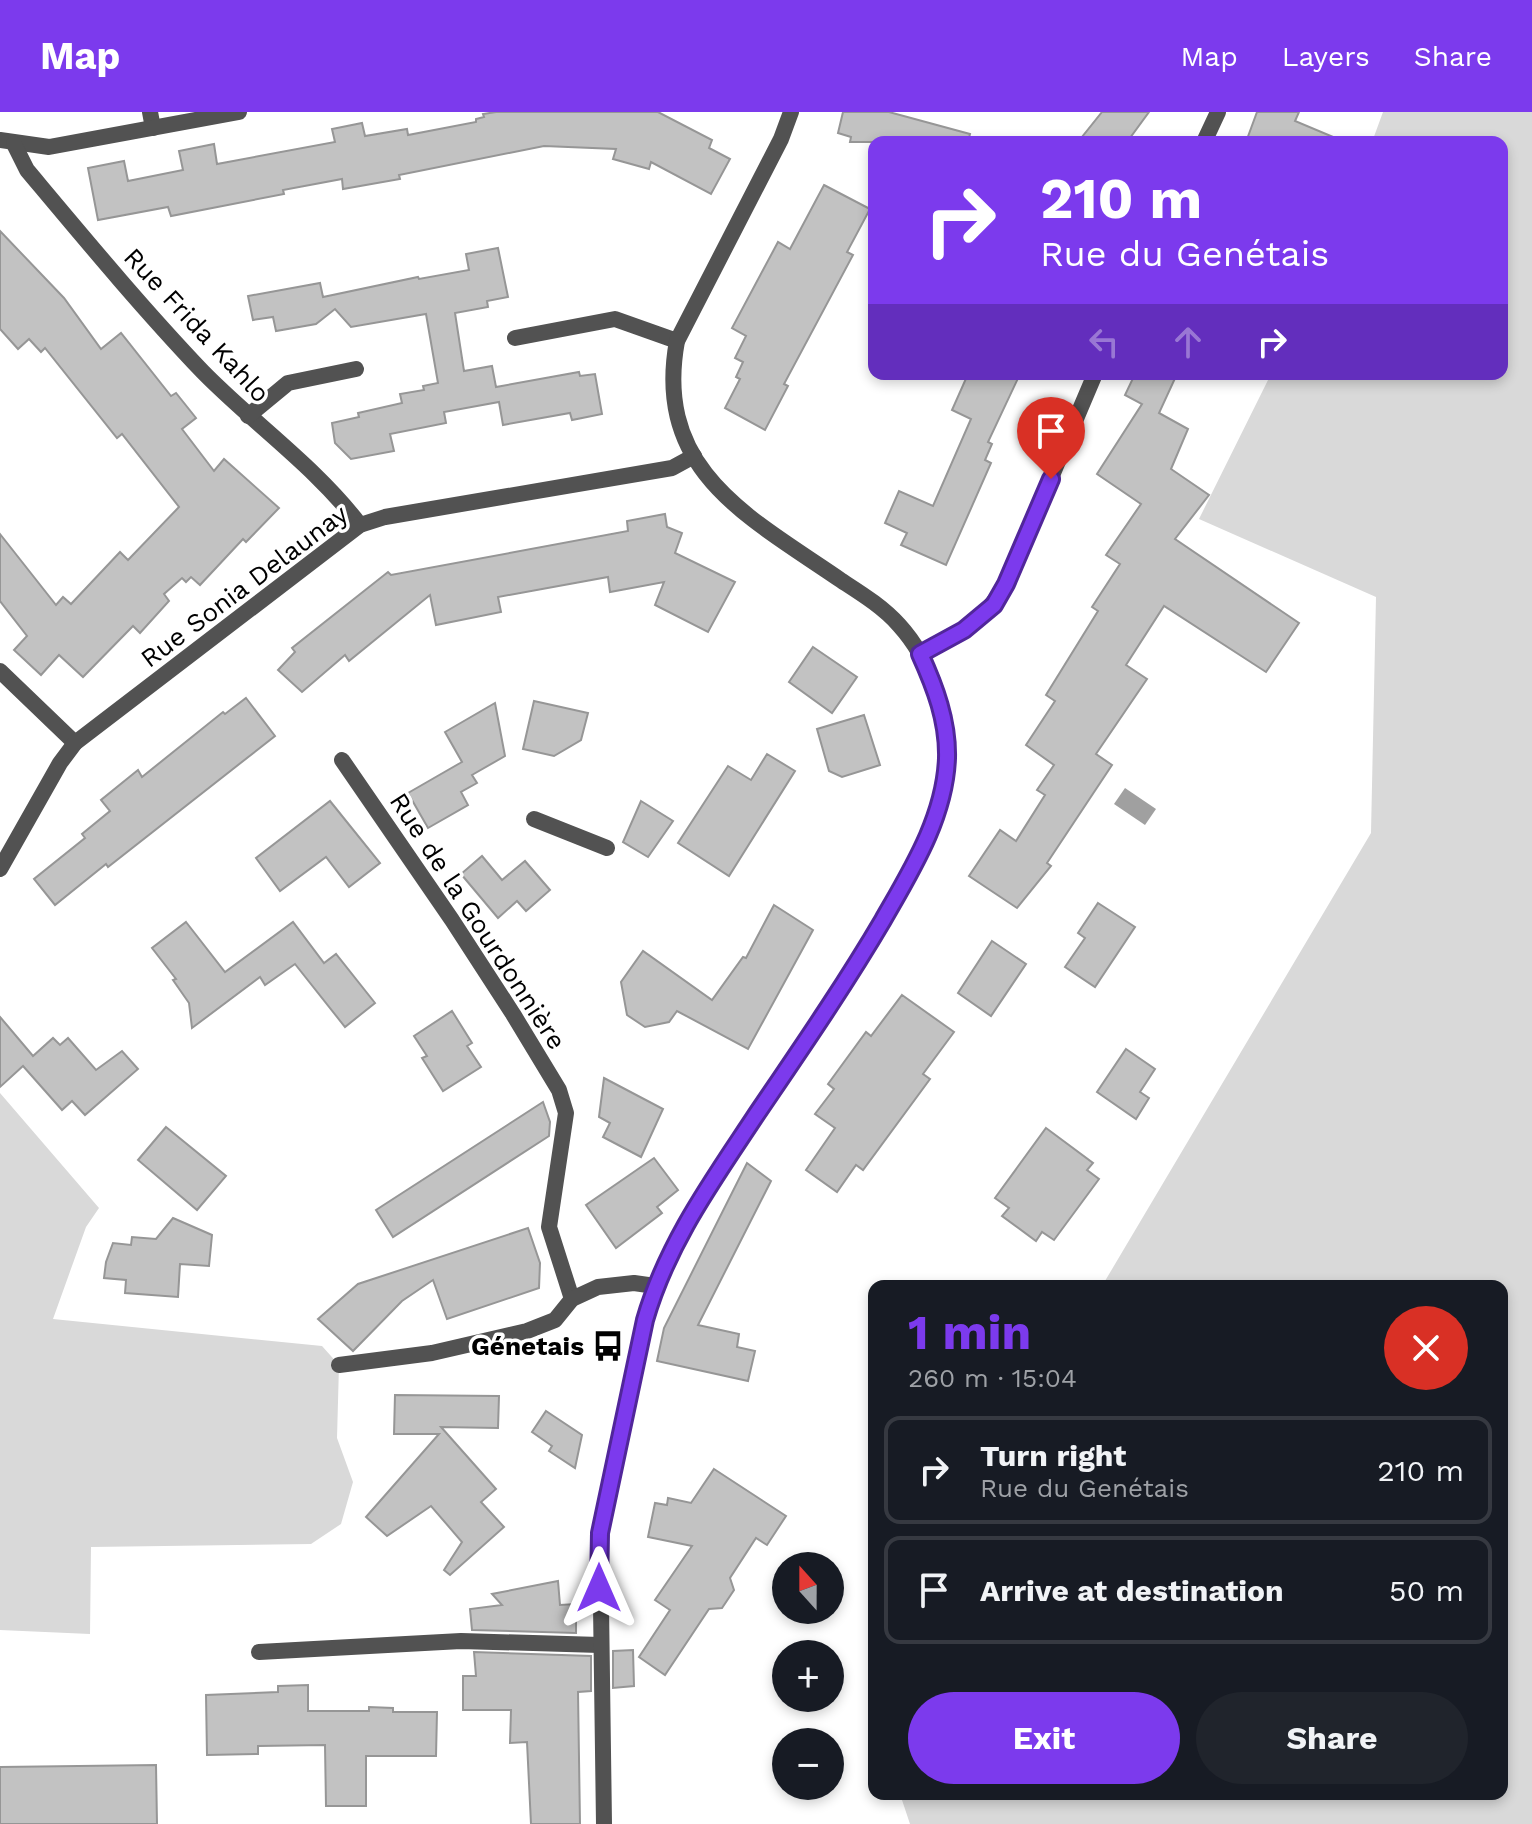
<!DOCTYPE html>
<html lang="en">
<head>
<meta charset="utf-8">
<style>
	body { margin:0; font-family:"Work Sans",sans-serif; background:#20242c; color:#f1f3f6; height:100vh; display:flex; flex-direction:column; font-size:30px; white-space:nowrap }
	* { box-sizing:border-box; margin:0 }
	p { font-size:26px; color:#9ea1a6 }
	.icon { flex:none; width:44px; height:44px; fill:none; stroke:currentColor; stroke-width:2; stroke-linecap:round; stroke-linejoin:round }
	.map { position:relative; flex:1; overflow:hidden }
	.sheet { position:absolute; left:868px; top:1168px; width:640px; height:520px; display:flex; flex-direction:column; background:#171b24; border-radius:16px; box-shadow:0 4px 12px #0003 }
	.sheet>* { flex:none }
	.hud { position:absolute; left:868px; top:24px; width:640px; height:244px; border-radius:16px; box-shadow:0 4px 12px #0003; background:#7c3aed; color:#fff; overflow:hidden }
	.needle { width:52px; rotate:339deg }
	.fabs { position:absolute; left:772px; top:1440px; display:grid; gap:16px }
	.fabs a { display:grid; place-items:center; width:72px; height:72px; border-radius:50%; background:#171b24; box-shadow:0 4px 12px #0003; font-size:40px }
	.pin { position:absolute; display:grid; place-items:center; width:68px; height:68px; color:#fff; margin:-82px -34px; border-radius:50% 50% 50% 0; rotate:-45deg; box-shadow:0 0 8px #0007 }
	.pin .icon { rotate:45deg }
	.me { position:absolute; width:88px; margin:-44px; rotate:0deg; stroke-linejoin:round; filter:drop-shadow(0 0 6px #0008) }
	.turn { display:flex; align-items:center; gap:28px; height:168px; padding:0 40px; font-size:36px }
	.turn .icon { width:104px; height:104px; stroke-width:2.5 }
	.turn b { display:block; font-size:56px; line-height:68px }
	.lanes { display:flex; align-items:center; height:76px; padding:0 40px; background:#0003; justify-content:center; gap:40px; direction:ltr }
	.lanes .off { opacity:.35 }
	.round { display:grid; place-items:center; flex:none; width:84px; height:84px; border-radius:42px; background:#20242c }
	.overview { display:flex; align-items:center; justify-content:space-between; height:136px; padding:0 40px }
	h1 { font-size:48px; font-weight:700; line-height:60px; color:#7c3aed }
	.primary-button { display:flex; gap:16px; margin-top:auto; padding:16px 40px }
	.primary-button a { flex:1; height:92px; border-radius:48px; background:#7c3aed; color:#fff; font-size:32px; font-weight:700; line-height:92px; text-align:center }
	.primary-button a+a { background:#20242c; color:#f1f3f6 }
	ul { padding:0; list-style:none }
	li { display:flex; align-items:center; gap:24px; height:108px; margin:0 16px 12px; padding:0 24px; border:4px solid #363941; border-radius:16px }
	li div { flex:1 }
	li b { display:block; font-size:30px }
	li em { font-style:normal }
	header { display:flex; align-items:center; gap:48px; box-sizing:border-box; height:112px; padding:0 40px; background:#7c3aed; color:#fff }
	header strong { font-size:38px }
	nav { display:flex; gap:44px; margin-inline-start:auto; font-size:28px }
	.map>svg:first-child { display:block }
	.green { fill:#d9d9d9 }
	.water { fill:#a0a0a0 }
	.building { fill:#c2c2c2; stroke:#969696; stroke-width:2 }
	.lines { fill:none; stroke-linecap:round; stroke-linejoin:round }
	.minor { stroke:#525252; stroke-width:16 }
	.route-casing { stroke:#51269a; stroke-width:20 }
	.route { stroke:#7c3aed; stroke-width:14 }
	.labels { text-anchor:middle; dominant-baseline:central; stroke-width:7; stroke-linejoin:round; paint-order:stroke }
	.street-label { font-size:26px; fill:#000; stroke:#fff }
	.poi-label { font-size:26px; font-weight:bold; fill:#000; stroke:#fff; text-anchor:end }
</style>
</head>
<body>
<header>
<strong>Map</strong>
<nav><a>Map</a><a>Layers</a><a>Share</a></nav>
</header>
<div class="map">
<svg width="1532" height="1712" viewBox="0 0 1532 1712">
	<rect width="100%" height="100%" fill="#fff"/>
	<g class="green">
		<path d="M1383 0H1532V1712H910L900 1682H1502V1174H1102L1371 721 1376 485 1199 407 1271 262H1502V30H1372Z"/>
		<path d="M0 981 99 1096 86 1115 53 1207 322 1234 339 1253 337 1326 353 1370 341 1412 311 1432 91 1435 90 1522 0 1518Z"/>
	</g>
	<path class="water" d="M1125 676 1156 697 1145 713 1114 692Z"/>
	<g class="building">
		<path d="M496 0H658L712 28 709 36 730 47 711 82 651 50 649 57 613 47 616 37 544 34 399 63 400 67 343 77 342 67 283 78 284 82 171 104 168 95 98 108 88 56 124 49 128 69 183 58 179 39 214 32 217 52 335 30 332 17 362 11 365 24 407 17 408 23 476 10V7L484 5 483 2Z"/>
		<path d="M843 0H889L970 22 968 30H850L851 25 838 21Z"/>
		<path d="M1102 0H1149L1127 30H1078Z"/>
		<path d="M1257 0H1299L1295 9 1345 30H1246Z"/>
		<path d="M824 73 870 97 847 140 853 143 784 272 788 274 765 318 725 296 740 267 736 265 743 250 735 246 746 224 732 216 778 130 790 137Z"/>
		<path d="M0 119 64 186 101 237 121 221 171 284 176 281 196 306 182 317 214 359 224 347 279 396 246 430 243 427 200 473 191 465 186 470 182 466 164 482 169 489 140 521 133 514 83 565 59 543 41 563 14 538 27 524 0 489V422L56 493 63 485 71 492 120 440 128 448 179 395 122 322 117 326 45 236 41 240 29 227 18 237 0 217Z"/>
		<path d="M498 136 508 185 487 189 488 195 455 201 464 259 492 254 496 275 579 260 580 264 595 262 602 302 572 308 570 301 503 313 499 290 444 300 446 311 390 322 394 339 351 347 335 331 332 311 359 305 358 301 402 291 400 282 424 278 423 274 438 271 426 202 351 215 335 197 316 212 276 219 273 205 253 208 248 184 320 171 323 185 418 165 419 167 469 158 466 142Z"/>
		<path d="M968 262H1020L988 330 992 332 985 348 991 351 946 453 901 433 907 421 885 411 899 379 933 394 971 307 952 298Z"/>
		<path d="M1135 262H1177L1159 301 1188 317 1171 357 1209 383 1175 427 1299 511 1266 560 1164 494 1126 553 1147 567 1096 642 1112 653 1047 751 1051 754 1017 796 969 764 1000 718 1016 729 1045 683 1037 678 1054 653 1026 633 1055 589 1046 583 1098 499 1092 495 1120 452 1106 443 1141 392 1097 362 1142 292 1125 283Z"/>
		<path d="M665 402 667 415 682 421 675 441 735 470 708 520 655 493 664 470 610 480 608 465 498 485 501 500 436 513 430 483 349 549 345 543 302 580 278 558 295 540 292 536 388 460 391 463 628 419 627 409Z"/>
		<path d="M813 535 857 565 832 601 789 570Z"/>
		<path d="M246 586 275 624 108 755 106 752 55 793 34 767 85 726 82 722 110 699 101 688 138 658 142 665 223 600 225 602Z"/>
		<path d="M534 589 588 601 581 628 554 644 523 637Z"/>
		<path d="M495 591 505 644 472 663 477 671 461 680 468 693 428 716 408 681 462 650 445 620Z"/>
		<path d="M864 603 880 653 842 665 829 659 817 617Z"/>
		<path d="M767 642 795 659 729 764 678 731 728 654 751 668Z"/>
		<path d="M330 689 380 751 349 775 326 745 280 779 256 746Z"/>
		<path d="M641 689 673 709 648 745 623 730Z"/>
		<path d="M482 744 502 768 525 749 550 778 526 799 517 789 498 806 461 762Z"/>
		<path d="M1098 791 1135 815 1095 875 1065 855 1085 826 1078 821Z"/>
		<path d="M774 793 813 818 748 937 677 899 669 910 645 915 627 903 621 870 643 839 712 888 743 845 746 846Z"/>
		<path d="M186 810 225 860 293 810 324 851 336 842 375 891 345 915 295 852 265 873 260 865 192 916 189 891 173 868 176 867 152 836Z"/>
		<path d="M992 829 1026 852 991 904 958 881Z"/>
		<path d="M902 883 954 920 923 962 930 967 863 1058 856 1053 837 1080 806 1058 835 1016 815 1002 834 977 828 972 866 920 871 924Z"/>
		<path d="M452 899 472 931 467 934 481 955 443 979 422 946 427 944 414 924Z"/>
		<path d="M0 905 33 944 53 926 60 933 68 926 96 958 122 939 138 957 85 1003 72 989 62 998 23 954 0 975Z"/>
		<path d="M1126 937 1155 957 1140 980 1149 986 1136 1007 1097 980Z"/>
		<path d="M604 966 663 997 641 1045 603 1025 610 1011 599 1005Z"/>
		<path d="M543 990 550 1010 549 1024 393 1125 376 1098Z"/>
		<path d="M166 1015 226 1064 197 1098 138 1048Z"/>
		<path d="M1046 1016 1093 1051 1087 1058 1099 1067 1054 1128 1042 1120 1036 1129 1002 1104 1009 1096 995 1086Z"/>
		<path d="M654 1046 678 1078 657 1095 662 1101 616 1136 586 1093Z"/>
		<path d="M747 1051 771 1069 698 1213 739 1222 737 1235 755 1239 748 1269 657 1249 664 1216Z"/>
		<path d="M173 1106 212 1123 209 1154 180 1152 178 1185 125 1181 126 1168 104 1166 106 1150 113 1131 131 1133 132 1125 156 1127Z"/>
		<path d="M528 1116 540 1151 539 1176 447 1207 433 1168 402 1189 353 1239 318 1207 358 1172Z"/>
		<path d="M395 1283 499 1284 498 1316 441 1315 496 1377 481 1390 504 1415 450 1463 444 1458 462 1430 431 1394 387 1424 366 1405 439 1322H394Z"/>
		<path d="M546 1299 582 1323 575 1356 549 1339 552 1334 532 1320Z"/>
		<path d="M714 1357 786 1404 767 1433 756 1426 730 1466 734 1478 722 1496 709 1497 665 1563 639 1545 670 1498 655 1488 692 1434 648 1425 655 1391 667 1393 668 1386 691 1391Z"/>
		<path d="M558 1469 560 1493 576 1492V1521L472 1518 470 1497 502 1493 492 1482Z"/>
		<path d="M633 1538 634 1574 613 1576V1539Z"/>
		<path d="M474 1540 591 1544V1579L578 1580 580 1712H531L527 1630 510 1631 511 1598H463V1564H476Z"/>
		<path d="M308 1573V1599H369V1595L393 1596V1600H437L436 1644H366V1694H326L325 1633 258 1634V1642L207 1643 206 1583 278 1580V1574Z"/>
		<path d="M156 1653 157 1712H0V1655Z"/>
	</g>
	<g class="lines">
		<g class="minor">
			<path d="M150 0 153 16"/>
			<path d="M0 28 49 35 239 0"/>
			<path d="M1204 30 1218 0"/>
			<path d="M14 32 27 58C84 126 142 196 203 260 254 312 316 355 360 413"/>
			<path d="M515 226 615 207 677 229"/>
			<path d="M248 304 288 271 356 257"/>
			<path d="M920 542C955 524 986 507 1006 472L1095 262"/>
			<path d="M0 559 75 631"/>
			<path d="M342 648 452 808 513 902 559 978 566 1001 549 1115 572 1187"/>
			<path d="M534 707 607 736"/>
			<path d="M0 757 60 651 75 631 360 413 385 405 672 356 694 344"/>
			<path d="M339 1253 432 1241 527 1219 555 1208 572 1187 598 1175 634 1171 655 1174"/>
			<path d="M259 1540 461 1529 600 1533"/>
			<path d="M604 1712 600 1421 645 1208C667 1132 711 1071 754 1007 798 941 842 876 882 809 911 760 945 705 947 647 949 601 930 547 899 513 883 495 862 482 842 469 751 406 653 360 677 229L781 27 791 0"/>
		</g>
	</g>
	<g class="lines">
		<defs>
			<path id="route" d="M599 1476 600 1421 645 1208C667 1132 711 1071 754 1006 798 941 843 876 883 808 911 759 945 705 947 646 948 609 935 575 920 542L964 518 994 493 1006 472 1051 367"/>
		</defs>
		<use href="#route" class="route-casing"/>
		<use href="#route" class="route"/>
	</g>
	<defs>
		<symbol id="bus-bare" viewBox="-9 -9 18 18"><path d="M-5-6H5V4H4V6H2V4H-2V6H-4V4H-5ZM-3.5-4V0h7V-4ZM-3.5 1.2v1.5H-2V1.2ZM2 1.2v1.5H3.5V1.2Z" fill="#000" stroke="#fff" stroke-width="2.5" paint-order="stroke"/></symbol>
	</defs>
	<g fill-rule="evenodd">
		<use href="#bus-bare" x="586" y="1212" width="44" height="44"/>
	</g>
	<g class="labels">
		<g class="street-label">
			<text transform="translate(197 213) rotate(47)">Rue Frida Kahlo</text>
			<text transform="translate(244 474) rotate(-37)">Rue Sonia Delaunay</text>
			<text transform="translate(478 809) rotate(57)">Rue de la Gourdonnière</text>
		</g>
		<g class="poi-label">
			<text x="584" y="1234">Génetais</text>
		</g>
	</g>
</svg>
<div class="fabs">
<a><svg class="needle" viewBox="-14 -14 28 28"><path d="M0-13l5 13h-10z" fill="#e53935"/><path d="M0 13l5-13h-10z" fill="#9ea1a6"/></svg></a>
<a>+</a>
<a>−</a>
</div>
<div class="pin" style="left:1051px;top:367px;background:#d93025"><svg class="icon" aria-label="arrive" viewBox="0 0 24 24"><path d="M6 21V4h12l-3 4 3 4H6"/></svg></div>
<svg class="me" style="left:599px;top:1476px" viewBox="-20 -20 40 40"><path d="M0-17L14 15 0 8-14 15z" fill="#7c3aed" stroke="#fff" stroke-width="4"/></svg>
<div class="hud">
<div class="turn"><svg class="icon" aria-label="right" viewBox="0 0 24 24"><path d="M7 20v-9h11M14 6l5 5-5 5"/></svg><div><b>210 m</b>Rue du Genétais</div></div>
<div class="lanes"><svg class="icon off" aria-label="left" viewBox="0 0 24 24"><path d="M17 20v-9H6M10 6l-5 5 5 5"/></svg><svg class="icon off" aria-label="ahead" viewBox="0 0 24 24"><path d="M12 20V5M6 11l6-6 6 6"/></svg><svg class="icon" aria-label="right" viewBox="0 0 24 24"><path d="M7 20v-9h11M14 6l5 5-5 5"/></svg></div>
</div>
<section class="sheet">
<div class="overview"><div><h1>1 min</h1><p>260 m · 15:04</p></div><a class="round" style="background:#d93025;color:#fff"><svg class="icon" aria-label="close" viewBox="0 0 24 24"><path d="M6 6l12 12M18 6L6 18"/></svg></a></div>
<ul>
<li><svg class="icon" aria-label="right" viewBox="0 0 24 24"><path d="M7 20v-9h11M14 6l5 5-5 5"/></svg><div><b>Turn right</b><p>Rue du Genétais</p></div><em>210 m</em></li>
<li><svg class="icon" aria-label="arrive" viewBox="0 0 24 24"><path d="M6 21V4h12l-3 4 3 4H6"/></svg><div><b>Arrive at destination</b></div><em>50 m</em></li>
</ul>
<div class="primary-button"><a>Exit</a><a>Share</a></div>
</section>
</div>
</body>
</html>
